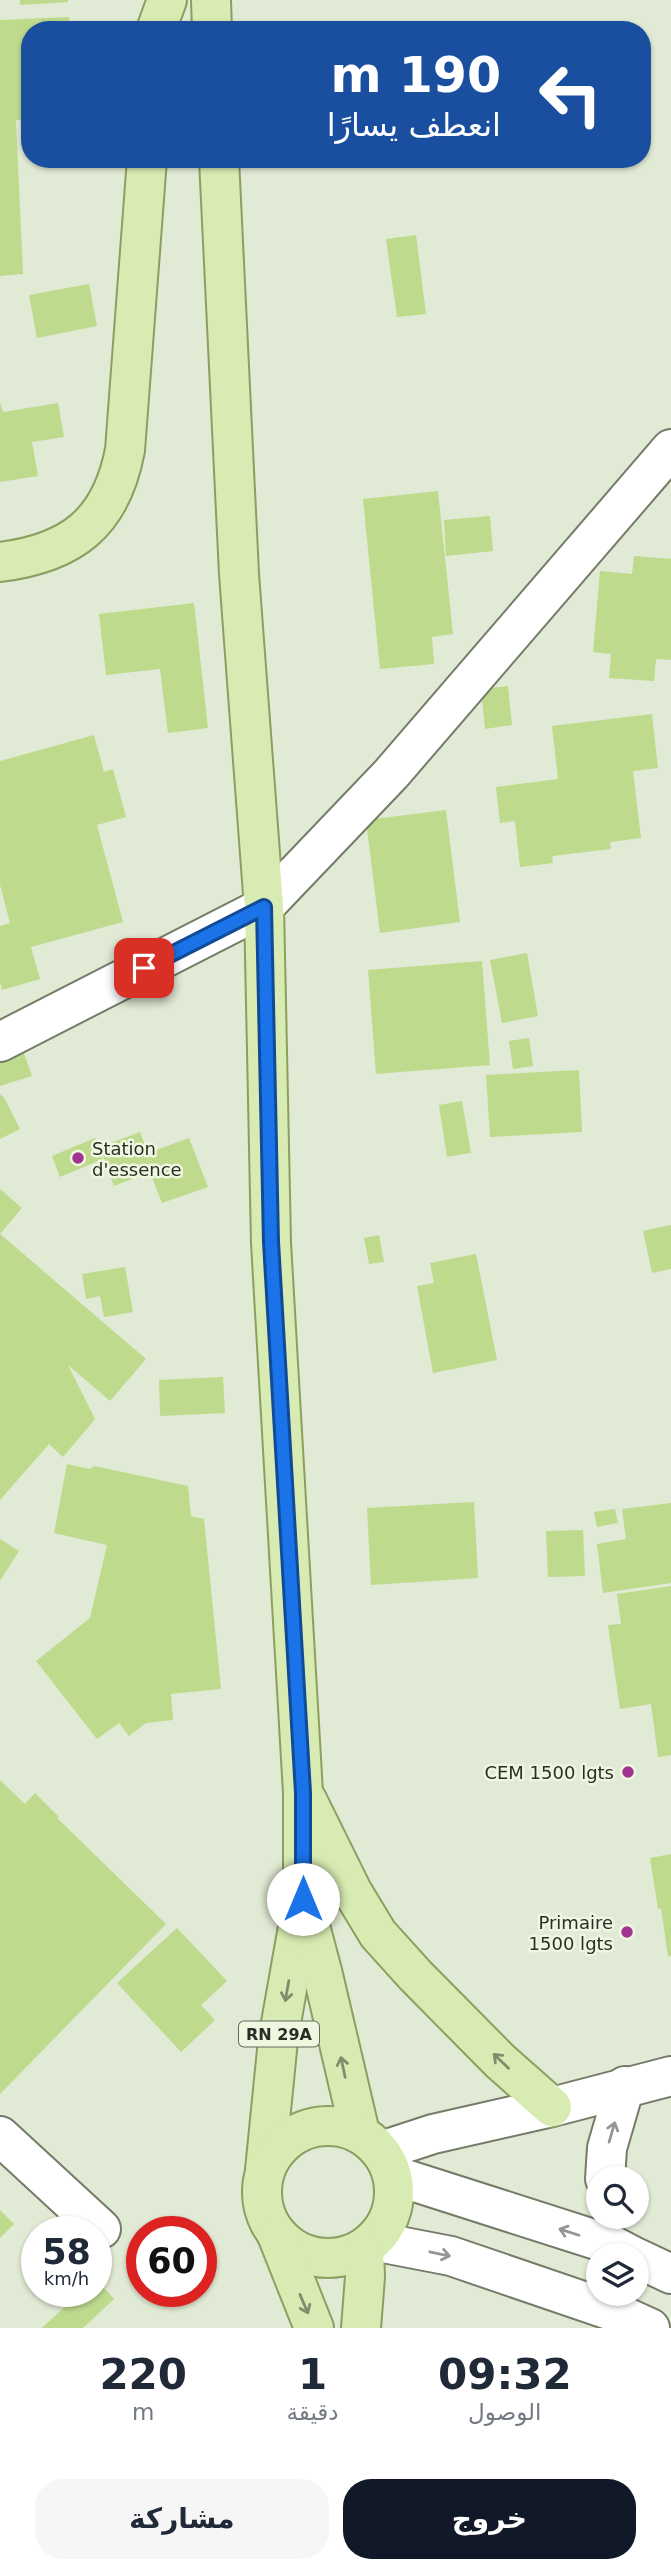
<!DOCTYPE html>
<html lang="ar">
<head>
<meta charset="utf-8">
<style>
	body { margin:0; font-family:"DejaVu Sans",Vazirmatn,sans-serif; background:#f6f6f7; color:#1f2937; direction:rtl; height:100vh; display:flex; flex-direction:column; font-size:26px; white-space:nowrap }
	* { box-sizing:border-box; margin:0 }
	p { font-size:23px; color:#747a83 }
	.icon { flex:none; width:38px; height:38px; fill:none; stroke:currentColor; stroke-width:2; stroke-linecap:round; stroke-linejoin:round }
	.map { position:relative; height:2328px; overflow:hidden; direction:ltr }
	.drawer { display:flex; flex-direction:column; background:#fff; flex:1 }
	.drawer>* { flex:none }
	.hud { position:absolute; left:21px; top:21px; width:630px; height:147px; border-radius:28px; box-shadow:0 2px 5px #0004; direction:rtl; background:#1a4fa0; color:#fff; overflow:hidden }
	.fabs { position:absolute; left:586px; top:2166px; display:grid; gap:14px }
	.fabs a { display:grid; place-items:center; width:63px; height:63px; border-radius:50%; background:#fff; box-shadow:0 2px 5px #0004; font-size:35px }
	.speed { position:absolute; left:21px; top:2216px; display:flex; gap:14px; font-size:35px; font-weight:700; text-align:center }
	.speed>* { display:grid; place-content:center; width:91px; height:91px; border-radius:50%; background:#fff; box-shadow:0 2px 5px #0004; line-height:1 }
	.speed small { font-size:18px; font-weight:400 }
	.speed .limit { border:10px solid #d22; background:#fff; color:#111 }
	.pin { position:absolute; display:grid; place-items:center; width:60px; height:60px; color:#fff; margin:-30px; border-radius:14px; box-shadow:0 4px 10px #0006 }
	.me { position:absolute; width:77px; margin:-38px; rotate:0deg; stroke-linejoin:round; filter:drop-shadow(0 0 5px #0008) }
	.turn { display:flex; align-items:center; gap:24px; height:147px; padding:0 35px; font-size:32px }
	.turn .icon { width:91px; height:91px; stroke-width:2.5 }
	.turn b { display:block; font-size:49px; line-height:60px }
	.eta { display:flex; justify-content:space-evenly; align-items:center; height:119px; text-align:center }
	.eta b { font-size:42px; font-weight:700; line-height:49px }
	.action { display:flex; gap:14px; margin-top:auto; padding:14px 35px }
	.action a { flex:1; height:80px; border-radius:28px; background:#111827; color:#fff; font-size:28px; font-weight:700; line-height:80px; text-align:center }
	.action a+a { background:#f6f6f7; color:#1f2937 }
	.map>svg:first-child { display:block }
	.building { fill:#beda8c }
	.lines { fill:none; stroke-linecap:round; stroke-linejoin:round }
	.minor-casing { stroke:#747b68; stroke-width:42 }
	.major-casing { stroke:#8ba060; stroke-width:42 }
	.minor { stroke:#fff; stroke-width:38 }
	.major { stroke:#d8ebb2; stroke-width:38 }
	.oneway { stroke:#828c6c }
	.oneway2 { stroke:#959692 }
	.route-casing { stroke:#114b97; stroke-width:18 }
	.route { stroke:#1a73e8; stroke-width:12 }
	.poi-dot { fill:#a23391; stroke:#eff7e1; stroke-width:2.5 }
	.labels { text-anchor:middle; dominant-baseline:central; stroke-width:5; stroke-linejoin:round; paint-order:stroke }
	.shield { fill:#eff7e1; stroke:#666a5e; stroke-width:2 }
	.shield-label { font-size:16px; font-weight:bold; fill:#2b2e26 }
	.poi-label { font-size:18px; fill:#2b2e26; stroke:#eff7e1; text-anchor:end }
</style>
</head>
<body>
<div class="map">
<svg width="671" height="2328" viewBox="0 0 671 2328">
	<rect width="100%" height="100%" fill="#e1ead4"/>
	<g class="building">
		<path d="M20 0H68V2L20 5Z"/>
		<path d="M69 17 70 30H30V119L16 120 23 274 0 276V20Z"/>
		<path d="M416 235 426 314 397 317 386 239Z"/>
		<path d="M89 284 97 326 37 338 29 295Z"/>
		<path d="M0 402 3 412 58 403 64 437 32 442 38 476 0 482Z"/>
		<path d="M438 491 453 634 432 637 434 664 380 669 363 499Z"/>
		<path d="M490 516 493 551 446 556 444 520Z"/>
		<path d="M634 556 671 559V660L656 659 654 681 609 678 611 654 593 652 600 571 632 574Z"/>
		<path d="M194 603 208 728 168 733 160 669 106 675 99 614Z"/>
		<path d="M508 686 512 725 485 729 481 689Z"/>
		<path d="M652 714 658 768 633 771 641 838 610 842 611 849 552 856 553 863 520 867 515 821 500 823 496 787 558 779 552 726Z"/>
		<path d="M94 735 104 772 113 769 126 817 97 825 123 922 31 947 40 979 2 990 0 981V926L10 923 0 885V761Z"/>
		<path d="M446 810 460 922 380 933 366 820Z"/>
		<path d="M527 953 538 1016 502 1023 490 960Z"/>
		<path d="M482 961 490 1065 376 1074 368 970Z"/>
		<path d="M529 1038 533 1066 513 1069 509 1041Z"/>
		<path d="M22 1048 32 1076 0 1086V1055Z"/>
		<path d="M579 1070 582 1132 490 1137 486 1075Z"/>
		<path d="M0 1094 5 1099 20 1129 0 1139Z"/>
		<path d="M462 1101 471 1153 447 1157 439 1105Z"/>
		<path d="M140 1132 148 1153 189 1138 208 1187 162 1203 150 1172 114 1186 100 1147Z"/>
		<path d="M95 1138 103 1159 60 1177 52 1156Z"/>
		<path d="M0 1189 22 1208 0 1234Z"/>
		<path d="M671 1225V1269L652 1273 643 1231Z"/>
		<path d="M0 1234 146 1359 110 1401 68 1365 95 1419 63 1457 49 1444 0 1500Z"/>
		<path d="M379 1235 384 1262 369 1264 364 1238Z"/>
		<path d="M476 1254 497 1360 433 1373 417 1286 434 1283 430 1263Z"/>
		<path d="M125 1267 133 1312 104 1317 100 1296 86 1299 82 1274Z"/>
		<path d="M223 1377 225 1413 160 1416 159 1380Z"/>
		<path d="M67 1464 90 1469 94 1466 188 1486 191 1516 204 1519 221 1689 171 1694 173 1720 146 1723 129 1736 119 1723 97 1739 36 1661 90 1618 107 1545 54 1533Z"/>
		<path d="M474 1502 478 1578 371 1585 367 1508Z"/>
		<path d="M671 1503V1583L603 1593 597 1544 626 1539 622 1509Z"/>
		<path d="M615 1509 618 1523 597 1527 594 1512Z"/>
		<path d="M583 1530 585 1576 548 1577 546 1531Z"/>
		<path d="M0 1539 19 1551 0 1581Z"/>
		<path d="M671 1586V1755L658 1757 651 1704 620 1709 608 1625 621 1624 617 1594Z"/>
		<path d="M0 1780 25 1804 35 1793 59 1817 57 1818 166 1924 0 2094Z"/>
		<path d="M671 1854V1956H668L661 1908 658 1909 650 1858Z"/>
		<path d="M177 1928 227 1981 201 2005 215 2020 181 2052 117 1983Z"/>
		<path d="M0 2210 14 2224 0 2238Z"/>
		<path d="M96 2279 114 2299 83 2328H42L82 2291H96Z"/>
	</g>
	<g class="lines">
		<defs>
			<g id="minor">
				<path d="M0 1042 264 907 391 774 671 449"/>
				<path d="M0 2136 101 2229"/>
				<path d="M381 2151 433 2134 552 2107 671 2076"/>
				<path d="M393 2175 612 2245 633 2256"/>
				<path d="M605 2179 607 2148 625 2086"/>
				<path d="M373 2241 451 2256 615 2312 650 2328"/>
				<path d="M637 2258 671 2274"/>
			</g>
			<g id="major">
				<path d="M211 0 212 30"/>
				<path d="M156 30 167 0"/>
				<path d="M219 159 239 574 264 907 271 1243 303 1793V1899L278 2040 265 2170"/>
				<path d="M0 562C72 553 111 523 125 450L147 159"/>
				<path d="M307 1800 352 1891 378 1934 415 1975 500 2061 552 2107"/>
				<path d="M306 1911 323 1975 360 2133"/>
				<circle cx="328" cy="2192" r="66"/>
				<path d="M277 2235 314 2328"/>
				<path d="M361 2328 365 2277 364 2248"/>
			</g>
		</defs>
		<use href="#minor" class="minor-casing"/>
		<use href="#major" class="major-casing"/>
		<use href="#minor" class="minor"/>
		<use href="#major" class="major"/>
	</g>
	<defs><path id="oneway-shaft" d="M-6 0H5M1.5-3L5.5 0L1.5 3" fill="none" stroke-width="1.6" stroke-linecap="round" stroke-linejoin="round" transform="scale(1.75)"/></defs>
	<g class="oneway">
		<use href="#oneway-shaft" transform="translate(287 1991) rotate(100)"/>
		<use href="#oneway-shaft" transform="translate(501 2061) rotate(-136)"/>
		<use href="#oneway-shaft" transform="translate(343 2067) rotate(-102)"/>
		<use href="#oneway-shaft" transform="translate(304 2304) rotate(67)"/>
	</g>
	<g class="oneway2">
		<use href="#oneway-shaft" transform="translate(612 2132) rotate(-74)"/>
		<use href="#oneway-shaft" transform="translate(569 2232) rotate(-162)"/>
		<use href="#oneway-shaft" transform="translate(440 2254) rotate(12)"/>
	</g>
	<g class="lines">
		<defs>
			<path id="route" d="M144 968 264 907 271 1242 303 1793V1899"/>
		</defs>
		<use href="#route" class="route-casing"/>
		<use href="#route" class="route"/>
	</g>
	<g class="poi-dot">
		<circle cx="78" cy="1158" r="7"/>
		<circle cx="628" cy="1772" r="7"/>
		<circle cx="627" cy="1932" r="7"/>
	</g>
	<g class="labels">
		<rect class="shield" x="239" y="2021.5" width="80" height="25" rx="5"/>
		<g class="shield-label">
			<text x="279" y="2034">RN 29A</text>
		</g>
		<g class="poi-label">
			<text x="92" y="1148" text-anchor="start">Station<tspan x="92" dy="21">d'essence</tspan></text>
			<text x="614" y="1772">CEM 1500 lgts</text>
			<text x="613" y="1922">Primaire<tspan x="613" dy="21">1500 lgts</tspan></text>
		</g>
	</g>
</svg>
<div class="fabs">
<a><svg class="icon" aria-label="search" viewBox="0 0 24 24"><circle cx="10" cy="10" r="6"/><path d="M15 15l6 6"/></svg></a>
<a><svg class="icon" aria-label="layers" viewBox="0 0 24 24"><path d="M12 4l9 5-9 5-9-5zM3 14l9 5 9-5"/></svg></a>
</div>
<div class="speed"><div>58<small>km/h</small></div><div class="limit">60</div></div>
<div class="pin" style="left:144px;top:968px;background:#d93025"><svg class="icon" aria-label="arrive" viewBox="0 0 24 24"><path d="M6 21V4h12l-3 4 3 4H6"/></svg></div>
<svg class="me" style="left:303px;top:1899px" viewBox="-20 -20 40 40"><circle r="19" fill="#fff"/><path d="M0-13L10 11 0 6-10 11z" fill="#1a73e8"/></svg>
<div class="hud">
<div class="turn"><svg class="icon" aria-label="left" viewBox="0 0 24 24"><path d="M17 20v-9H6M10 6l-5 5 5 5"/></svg><div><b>190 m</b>انعطف يسارًا</div></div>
</div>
</div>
<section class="drawer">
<div class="eta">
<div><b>09:32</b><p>الوصول</p></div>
<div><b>1</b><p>دقيقة</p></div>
<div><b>220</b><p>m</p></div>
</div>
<div class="action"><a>خروج</a><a>مشاركة</a></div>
</section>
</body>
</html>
